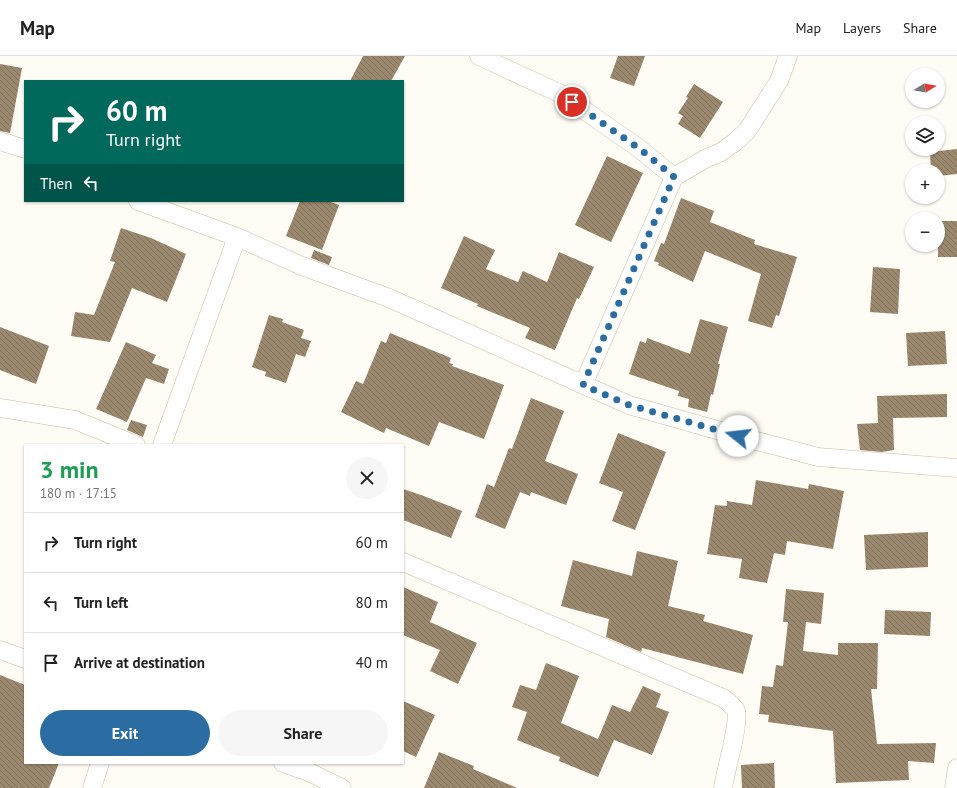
<!DOCTYPE html>
<html lang="en">
<head>
<meta charset="utf-8">
<style>
	body { margin:0; font-family:"PT Sans",sans-serif; background:#f6f6f6; color:#222; height:100vh; display:flex; flex-direction:column; font-size:15px; white-space:nowrap }
	* { box-sizing:border-box; margin:0 }
	p { font-size:13px; color:#767676 }
	.icon { flex:none; width:22px; height:22px; fill:none; stroke:currentColor; stroke-width:2; stroke-linecap:round; stroke-linejoin:round }
	.map { position:relative; flex:1; overflow:hidden }
	.sheet { position:absolute; left:24px; top:388px; width:380px; height:320px; display:flex; flex-direction:column; background:#fff; border-radius:0px; box-shadow:0 1px 3px #0004 }
	.sheet>* { flex:none }
	.top-card { position:absolute; left:24px; top:24px; width:380px; height:122px; border-radius:0px; box-shadow:0 1px 3px #0004; background:#00695c; color:#fff; overflow:hidden }
	.needle { width:26px; rotate:79deg }
	.fabs { position:absolute; left:905px; top:12px; display:grid; gap:8px }
	.fabs a { display:grid; place-items:center; width:40px; height:40px; border-radius:50%; background:#fff; box-shadow:0 1px 3px #0004; font-size:20px }
	.pin { position:absolute; display:grid; place-items:center; width:34px; height:34px; color:#fff; margin:-17px; border:2px solid #fff; border-radius:50%; box-shadow:0 1px 4px #0007 }
	.me { position:absolute; width:44px; margin:-22px; rotate:286deg; stroke-linejoin:round; filter:drop-shadow(0 0 3px #0008) }
	.turn { display:flex; align-items:center; gap:14px; height:84px; padding:0 16px; font-size:18px }
	.turn .icon { width:52px; height:52px; stroke-width:2.5 }
	.turn b { display:block; font-size:28px; line-height:34px }
	.then { display:flex; align-items:center; height:38px; padding:0 16px; background:#0003; gap:8px; font-size:15px }
	.round { display:grid; place-items:center; flex:none; width:42px; height:42px; border-radius:21px; background:#f6f6f6 }
	.headline { display:flex; align-items:center; justify-content:space-between; height:68px; padding:0 16px }
	h1 { font-size:24px; font-weight:700; line-height:30px; color:#1e9e55 }
	.action { display:flex; gap:8px; margin-top:auto; padding:8px 16px }
	.action a { flex:1; height:46px; border-radius:24px; background:#2b6da2; color:#fff; font-size:16px; font-weight:700; line-height:46px; text-align:center }
	.action a+a { background:#f6f6f6; color:#222 }
	ul { padding:0; list-style:none }
	li { display:flex; align-items:center; gap:12px; height:60px; padding:0 16px; border-top:1px solid #e0e0e0 }
	li div { flex:1 }
	li b { display:block; font-size:15px }
	li em { font-style:normal }
	header { display:flex; align-items:center; gap:24px; box-sizing:border-box; height:56px; padding:0 20px; background:#fff; border-bottom:1px solid #e0e0e0 }
	header strong { font-size:19px }
	nav { display:flex; gap:22px; margin-inline-start:auto; font-size:14px }
	.map>svg:first-child { display:block }
	.building { fill:url(#building-back-hatch) }
	.lines { fill:none; stroke-linecap:round; stroke-linejoin:round }
	.minor-casing { stroke:#cfbca1; stroke-width:19 }
	.minor { stroke:#fff; stroke-width:18 }
	.route { stroke:#2b6da2; stroke-width:7; stroke-dasharray:0 12.6 }
</style>
</head>
<body>
<header>
<strong>Map</strong>
<nav><a>Map</a><a>Layers</a><a>Share</a></nav>
</header>
<div class="map">
<svg width="957" height="732" viewBox="0 0 957 732">
	<defs>
		<pattern id="building-back-hatch" width="6" height="6" patternUnits="userSpaceOnUse"><rect width="6" height="6" fill="#9b896f"/><path d="M-1 5l2 2M0 0l6 6M5-1l2 2" fill="none" stroke="#80715b"/></pattern>
	</defs>
	<rect width="100%" height="100%" fill="#fffbf5"/>
	<g class="building">
		<path d="M363 0H405L391 25H350Z"/>
		<path d="M618 0H645L634 30 610 22Z"/>
		<path d="M0 8 22 12 10 77 0 75Z"/>
		<path d="M694 28 723 46 700 82 678 68 683 60 678 57 688 42 686 41Z"/>
		<path d="M957 93V118L938 120V115H931L930 96Z"/>
		<path d="M607 100 643 117 611 186 575 169Z"/>
		<path d="M681 142 714 155 710 166 755 184 754 188 797 201 779 260 776 259 772 272 748 265 761 218 705 195 693 226 658 209 659 207 654 205 661 187 664 188Z"/>
		<path d="M300 145H328L339 149 322 194 286 180Z"/>
		<rect x="938" y="165" width="19" height="36"/>
		<path d="M121 172 151 182 186 198 167 246 132 232 110 286 71 280 75 256 94 259 115 206 110 205Z"/>
		<path d="M464 180 495 194 486 213 518 226 523 215 547 226 559 196 594 211 579 243 577 242 555 294 525 282 530 272 477 250 478 248 441 232Z"/>
		<path d="M314 194 332 201 329 209 311 202Z"/>
		<path d="M873 211 900 213 898 258 870 256Z"/>
		<path d="M269 259 283 263 282 266 304 274 301 282 311 285 305 301 296 298 286 327 265 320 266 316 252 311Z"/>
		<path d="M700 263 728 271 718 308H720L713 339 711 338 707 356 688 351 689 343 678 340 679 335 629 318 640 285 646 287 647 282 690 298Z"/>
		<path d="M0 271 49 290 36 328 0 314Z"/>
		<path d="M945 275 947 308 908 310 906 277Z"/>
		<path d="M390 277 451 302 449 307 453 308 452 310 504 329 484 383 439 366 429 390 386 372 384 377 341 356 356 325 363 328 381 285 386 287Z"/>
		<path d="M126 286 156 299 152 307 169 313 164 328 146 322 127 366 96 353Z"/>
		<path d="M947 338V361L893 362 894 394 882 396 860 394 857 368 878 367 877 340Z"/>
		<path d="M531 342 564 355 545 405 578 418 566 449 531 436 530 440 520 436 505 473 475 461 487 428 494 431 509 392 512 393Z"/>
		<path d="M131 364 147 369 143 381 127 374Z"/>
		<path d="M618 377 666 396 635 474 612 465 623 436 599 427Z"/>
		<path d="M756 424 808 433 809 428 844 435 833 493 787 485 785 499 774 497 767 527 739 522 742 503 707 498 715 449 727 450V445L752 449Z"/>
		<path d="M403 433 421 439 462 455 451 482 403 464Z"/>
		<path d="M928 476V511L866 514 864 479Z"/>
		<path d="M637 495 678 505 668 550 705 559 703 565 753 579 743 618 642 592 641 596 606 581 609 563 561 550 573 504 632 520Z"/>
		<path d="M403 531 438 546 430 566 477 587 458 628 430 615 440 594 403 579Z"/>
		<path d="M786 533 824 537 821 568 806 566 803 595 838 599V587H878L877 633H871L877 688 936 687 934 707 908 705 909 724 836 727 833 675 768 666 769 659 759 658 762 630 773 631 776 609 783 610 788 566H783Z"/>
		<path d="M885 554 931 556 930 580 884 578Z"/>
		<path d="M546 607 579 620 561 667 598 683 612 649 630 656 643 630 661 638 656 651 669 656 652 699 614 684 598 721 559 705 560 701 517 684 527 656 512 651 520 629 536 634Z"/>
		<path d="M0 619 25 629V707H59L49 732H0Z"/>
		<path d="M403 645 435 659 416 701 403 695Z"/>
		<path d="M439 696 474 710 473 713 517 732H424Z"/>
		<path d="M774 707 775 732H742L741 709Z"/>
	</g>
	<g class="lines">
		<defs>
			<g id="minor">
				<path d="M479 0 561 38 640 93 674 121"/>
				<path d="M0 85 25 93"/>
				<path d="M138 145 237 181 302 210 389 242 629 349 738 380 818 401 957 412"/>
				<path d="M583 329 674 121 705 103 721 96 735 86 747 75 779 25 788 0"/>
				<path d="M0 352 75 364 136 389"/>
				<path d="M162 389 237 181"/>
				<path d="M403 506 723 642C728 646 733 649 736 655 740 667 725 716 723 732"/>
				<path d="M0 594 25 603"/>
				<path d="M283 707 309 716 342 732"/>
				<path d="M92 732 100 707"/>
				<path d="M954 732 957 712"/>
			</g>
		</defs>
		<use href="#minor" class="minor-casing"/>
		<use href="#minor" class="minor"/>
	</g>
	<g class="lines">
		<path class="route" d="M572 46 640 93 674 121 583 329 629 349 738 380"/>
	</g>
</svg>
<div class="fabs">
<a><svg class="needle" viewBox="-14 -14 28 28"><path d="M0-13l5 13h-10z" fill="#e53935"/><path d="M0 13l5-13h-10z" fill="#767676"/></svg></a>
<a><svg class="icon" aria-label="layers" viewBox="0 0 24 24"><path d="M12 4l9 5-9 5-9-5zM3 14l9 5 9-5"/></svg></a>
<a>+</a>
<a>−</a>
</div>
<div class="pin" style="left:572px;top:46px;background:#d93025"><svg class="icon" aria-label="arrive" viewBox="0 0 24 24"><path d="M6 21V4h12l-3 4 3 4H6"/></svg></div>
<svg class="me" style="left:738px;top:380px" viewBox="-20 -20 40 40"><circle r="19" fill="#fff"/><path d="M0-13L10 11 0 6-10 11z" fill="#2b6da2"/></svg>
<div class="top-card">
<div class="turn"><svg class="icon" aria-label="right" viewBox="0 0 24 24"><path d="M7 20v-9h11M14 6l5 5-5 5"/></svg><div><b>60 m</b>Turn right</div></div>
<div class="then">Then<svg class="icon" aria-label="left" viewBox="0 0 24 24"><path d="M17 20v-9H6M10 6l-5 5 5 5"/></svg></div>
</div>
<section class="sheet">
<div class="headline"><div><h1>3 min</h1><p>180 m · 17:15</p></div><a class="round"><svg class="icon" aria-label="close" viewBox="0 0 24 24"><path d="M6 6l12 12M18 6L6 18"/></svg></a></div>
<ul>
<li><svg class="icon" aria-label="right" viewBox="0 0 24 24"><path d="M7 20v-9h11M14 6l5 5-5 5"/></svg><div><b>Turn right</b></div><em>60 m</em></li>
<li><svg class="icon" aria-label="left" viewBox="0 0 24 24"><path d="M17 20v-9H6M10 6l-5 5 5 5"/></svg><div><b>Turn left</b></div><em>80 m</em></li>
<li><svg class="icon" aria-label="arrive" viewBox="0 0 24 24"><path d="M6 21V4h12l-3 4 3 4H6"/></svg><div><b>Arrive at destination</b></div><em>40 m</em></li>
</ul>
<div class="action"><a>Exit</a><a>Share</a></div>
</section>
</div>
</body>
</html>
